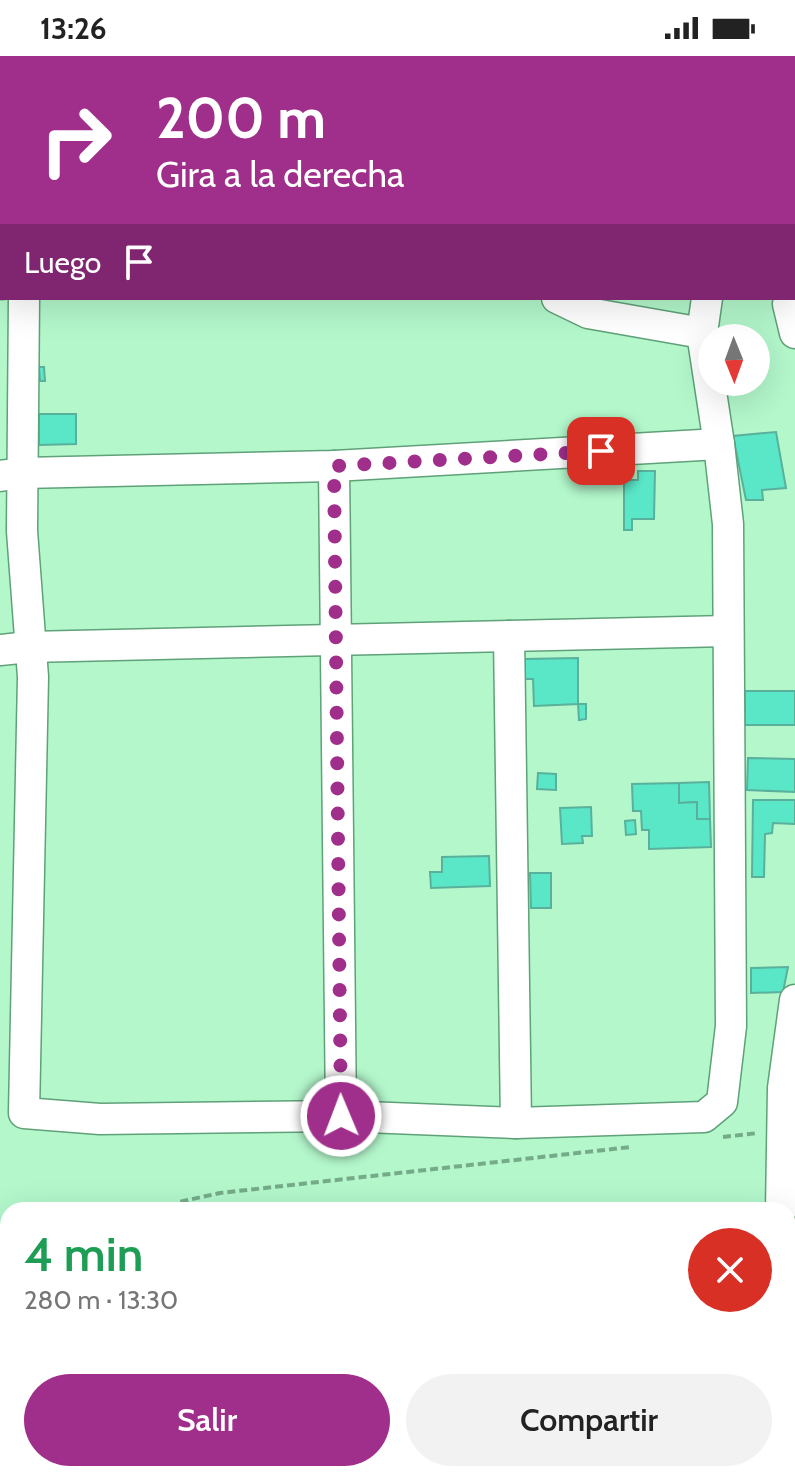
<!DOCTYPE html>
<html lang="es">
<head>
<meta charset="utf-8">
<style>
	body { margin:0; font-family:Cabin,sans-serif; background:#f2f2f2; color:#222; height:100vh; display:flex; flex-direction:column; font-size:30px; white-space:nowrap }
	* { box-sizing:border-box; margin:0 }
	p { font-size:26px; color:#767676 }
	.icon { flex:none; width:44px; height:44px; fill:none; stroke:currentColor; stroke-width:2; stroke-linecap:round; stroke-linejoin:round }
	.map { position:relative; flex:1; overflow:hidden }
	.drawer { position:absolute; left:0px; top:1146px; width:796px; height:280px; display:flex; flex-direction:column; background:#fff; border-radius:24px 24px 0 0; box-shadow:0 8px 32px #0002 }
	.drawer>* { flex:none }
	.banner { position:absolute; left:0px; top:0px; width:796px; height:244px; box-shadow:0 8px 32px #0002; background:#a02f8c; color:#fff; overflow:hidden }
	.needle { width:52px; rotate:179deg }
	.controls { position:absolute; left:698px; top:268px; display:grid; gap:16px }
	.controls a { display:grid; place-items:center; width:72px; height:72px; border-radius:50%; background:#fff; box-shadow:0 8px 32px #0002; font-size:40px }
	.pin { position:absolute; display:grid; place-items:center; width:68px; height:68px; color:#fff; margin:-34px; border-radius:16px; box-shadow:0 4px 12px #0006 }
	.me { position:absolute; width:88px; margin:-44px; rotate:359deg; stroke-linejoin:round; filter:drop-shadow(0 0 6px #0008) }
	.turn { display:flex; align-items:center; gap:28px; height:168px; padding:0 24px; font-size:36px }
	.turn .icon { width:104px; height:104px; stroke-width:2.5 }
	.turn b { display:block; font-size:56px; line-height:68px }
	.then { display:flex; align-items:center; height:76px; padding:0 24px; background:#0003; gap:16px; font-size:30px }
	.round { display:grid; place-items:center; flex:none; width:84px; height:84px; border-radius:42px; background:#f2f2f2 }
	.head { display:flex; align-items:center; justify-content:space-between; height:136px; padding:0 24px }
	h1 { font-size:48px; font-weight:600; line-height:60px; color:#1e9e55 }
	.button { display:flex; gap:16px; margin-top:auto; padding:16px 24px }
	.button a { flex:1; height:92px; border-radius:48px; background:#a02f8c; color:#fff; font-size:32px; font-weight:600; line-height:92px; text-align:center }
	.button a+a { background:#f2f2f2; color:#222 }
	.status { display:flex; justify-content:space-between; align-items:center; height:56px; padding:0 40px; background:#fff; direction:ltr }
	.status svg { height:22px; fill:currentColor }
	.map>svg:first-child { display:block }
	.lines { fill:none; stroke-linecap:round; stroke-linejoin:round }
	.canal { stroke:#bdc8ff; stroke-width:24 }
	.building { fill:#5ae7c8; stroke:#59b19c; stroke-width:2 }
	.minor-casing { stroke:#5fa178; stroke-width:33 }
	.path { stroke:#75ab89; stroke-width:4; stroke-dasharray:8 4; stroke-linecap:butt }
	.minor { stroke:#fff; stroke-width:30 }
	.route { stroke:#a02f8c; stroke-width:14; stroke-dasharray:0 25.2 }
</style>
</head>
<body>
<div class="status"><b>13:26</b><svg viewBox="0 0 49 12"><path d="M0 12V9h3v3zM5 12V6h3v6zM10 12V3h3v9zM15 12V0h3v12zM26 1h20v11H26zM47 4h2v5h-2z"/></svg></div>
<div class="map">
<svg width="795" height="1426" viewBox="0 0 795 1426">
	<rect width="100%" height="100%" fill="#b3f7cb"/>
	<g class="lines">
		<g class="canal">
			<path d="M441 0 445 2"/>
			<path d="M794 203 795 204"/>
		</g>
	</g>
	<g class="building">
		<path d="M39 311H44L45 325H40Z"/>
		<path d="M39 358H76V388L39 389Z"/>
		<path d="M776 376 786 432 762 434 763 444H746L733 380Z"/>
		<path d="M638 415H655L654 463H632V474H624V424H638Z"/>
		<path d="M578 602V648L534 650 533 623H525V603Z"/>
		<rect x="745" y="635" width="50" height="34"/>
		<path d="M578 648H586V663L579 664Z"/>
		<path d="M748 702 795 703V736L747 734Z"/>
		<path d="M538 717 556 718V734L537 733Z"/>
		<path d="M709 726 710 763H697V746L679 747V727Z"/>
		<path d="M679 727V747L697 746V763H710L711 791 649 793V774H642L641 755H633L632 728Z"/>
		<path d="M753 744H795V768L773 767 772 777 765 778 764 821H752Z"/>
		<path d="M591 751 592 780H582L583 787 562 788 560 752Z"/>
		<path d="M635 764 636 778 626 779 625 765Z"/>
		<path d="M489 800 490 830 431 832 430 816H442V801Z"/>
		<path d="M530 817H551V852H531Z"/>
		<path d="M788 911 783 936 751 937V912Z"/>
		<path d="M792 1376H795V1399H791Z"/>
	</g>
	<g class="lines">
		<defs>
			<g id="minor">
				<path d="M363 0 366 2"/>
				<path d="M503 0 507 2"/>
				<path d="M704 0 705 2"/>
				<path d="M763 0V2"/>
				<path d="M794 157 795 158"/>
				<path d="M0 228H2"/>
				<path d="M24 242 22 475 33 621 24 1057 100 1063 341 1060 516 1067 704 1061 722 1046 731 970 728 468 719 388 702 277 707 242"/>
				<path d="M557 242 588 257 702 277"/>
				<path d="M788 248 795 277"/>
				<path d="M334 410 341 1060"/>
				<path d="M0 420 23 417 334 410 719 388"/>
				<path d="M509 580 516 1067"/>
				<path d="M0 594 29 591 728 575"/>
				<path d="M781 1154 783 1032 795 944"/>
				<path d="M788 1286H795"/>
				<path d="M776 1426V1418"/>
			</g>
		</defs>
		<use href="#minor" class="minor-casing"/>
		<g class="path">
			<path d="M723 1081 758 1077"/>
			<path d="M172 1154 179 1146 220 1137 631 1091"/>
			<path d="M0 1376 8 1364"/>
		</g>
		<use href="#minor" class="minor"/>
	</g>
	<g class="lines">
		<path class="route" d="M341 1060 334 410 601 395"/>
	</g>
</svg>
<div class="controls">
<a><svg class="needle" viewBox="-14 -14 28 28"><path d="M0-13l5 13h-10z" fill="#e53935"/><path d="M0 13l5-13h-10z" fill="#767676"/></svg></a>
</div>
<div class="pin" style="left:601px;top:395px;background:#d93025"><svg class="icon" aria-label="arrive" viewBox="0 0 24 24"><path d="M6 21V4h12l-3 4 3 4H6"/></svg></div>
<svg class="me" style="left:341px;top:1060px" viewBox="-20 -20 40 40"><circle r="17" fill="#a02f8c" stroke="#fff" stroke-width="3"/><path d="M0-11L8 9 0 5-8 9z" fill="#fff"/></svg>
<div class="banner">
<div class="turn"><svg class="icon" aria-label="right" viewBox="0 0 24 24"><path d="M7 20v-9h11M14 6l5 5-5 5"/></svg><div><b>200 m</b>Gira a la derecha</div></div>
<div class="then">Luego<svg class="icon" aria-label="arrive" viewBox="0 0 24 24"><path d="M6 21V4h12l-3 4 3 4H6"/></svg></div>
</div>
<section class="drawer">
<div class="head"><div><h1>4 min</h1><p>280 m · 13:30</p></div><a class="round" style="background:#d93025;color:#fff"><svg class="icon" aria-label="close" viewBox="0 0 24 24"><path d="M6 6l12 12M18 6L6 18"/></svg></a></div>
<div class="button"><a>Salir</a><a>Compartir</a></div>
</section>
</div>
</body>
</html>
